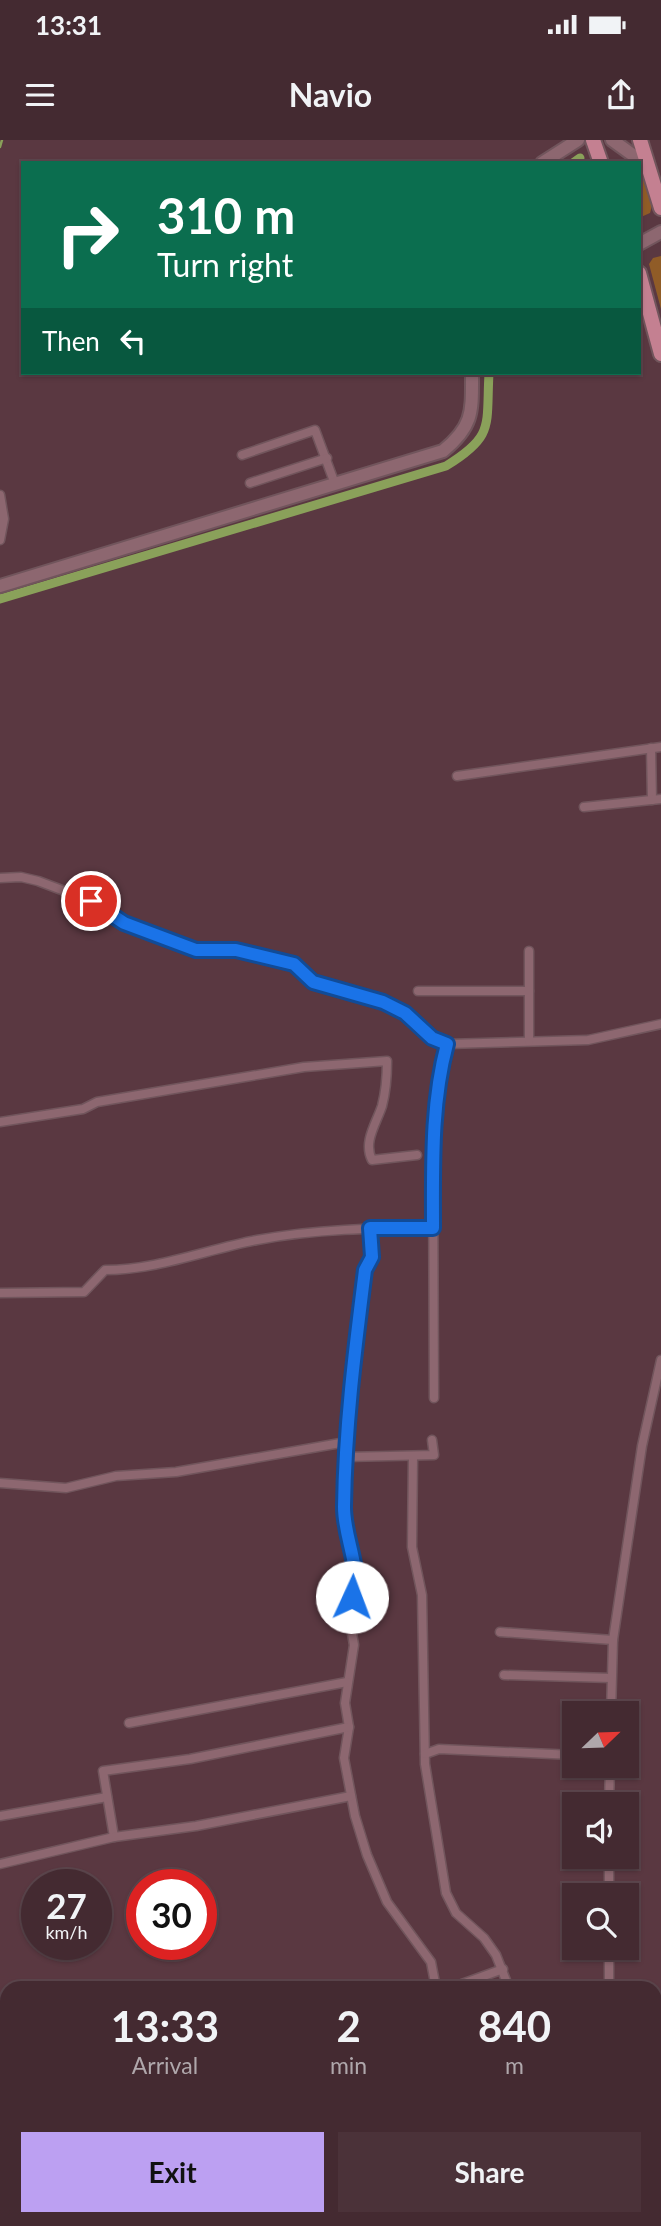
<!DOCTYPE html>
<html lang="en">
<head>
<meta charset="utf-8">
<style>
	body { margin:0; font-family:Lato,sans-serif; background:#4b3239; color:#f1f3f6; height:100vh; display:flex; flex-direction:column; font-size:26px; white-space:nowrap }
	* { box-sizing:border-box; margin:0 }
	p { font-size:23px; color:#afa7ab }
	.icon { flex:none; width:38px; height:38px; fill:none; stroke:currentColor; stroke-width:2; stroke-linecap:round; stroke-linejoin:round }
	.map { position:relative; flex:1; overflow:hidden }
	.details { position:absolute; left:0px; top:1841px; width:662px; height:245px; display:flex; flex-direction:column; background:#442a31; border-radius:21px 21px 0 0; box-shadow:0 2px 5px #0004,0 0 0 2px #5c464d }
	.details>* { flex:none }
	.top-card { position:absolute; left:21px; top:21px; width:620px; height:214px; border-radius:0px; box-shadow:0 2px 5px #0004,0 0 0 2px #5c464d; background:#0b6e4f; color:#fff; overflow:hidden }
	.needle { width:46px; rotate:67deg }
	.tools { position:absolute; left:562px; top:1561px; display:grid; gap:14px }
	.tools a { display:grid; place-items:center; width:77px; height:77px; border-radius:0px; background:#442a31; box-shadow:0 2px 5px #0004,0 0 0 2px #5c464d; font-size:35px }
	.speed { position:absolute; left:21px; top:1729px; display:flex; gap:14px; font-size:35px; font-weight:700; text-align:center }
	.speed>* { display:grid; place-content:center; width:91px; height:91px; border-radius:50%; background:#442a31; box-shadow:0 2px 5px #0004,0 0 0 2px #5c464d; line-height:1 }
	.speed small { font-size:18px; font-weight:400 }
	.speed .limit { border:10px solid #d22; background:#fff; color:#111 }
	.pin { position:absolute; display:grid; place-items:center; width:60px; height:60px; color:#fff; margin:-30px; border:4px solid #fff; border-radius:50%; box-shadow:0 2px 7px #0007 }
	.me { position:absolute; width:77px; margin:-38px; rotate:2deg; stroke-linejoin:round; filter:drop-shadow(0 0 5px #0008) }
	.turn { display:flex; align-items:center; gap:24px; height:147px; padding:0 21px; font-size:32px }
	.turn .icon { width:91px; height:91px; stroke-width:2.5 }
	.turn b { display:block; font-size:49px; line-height:60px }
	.then { display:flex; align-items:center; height:66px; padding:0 21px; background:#0003; gap:14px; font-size:26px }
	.eta { display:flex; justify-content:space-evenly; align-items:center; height:119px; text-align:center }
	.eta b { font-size:42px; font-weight:700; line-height:49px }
	.cta { display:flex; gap:14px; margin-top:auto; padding:14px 21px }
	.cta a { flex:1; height:80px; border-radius:0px; background:#bca0f2; color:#111; font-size:28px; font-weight:700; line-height:80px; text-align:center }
	.cta a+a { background:#4b3239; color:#f1f3f6 }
	.status { display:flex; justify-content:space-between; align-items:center; height:49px; padding:0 35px; background:#442a31; direction:ltr }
	.status svg { height:19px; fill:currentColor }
	header { display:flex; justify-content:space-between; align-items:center; height:91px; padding:0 21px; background:#442a31; font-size:32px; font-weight:700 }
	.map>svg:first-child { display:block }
	.green { fill:#905c27 }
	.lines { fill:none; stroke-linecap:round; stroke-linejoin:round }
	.stream { stroke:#8aa15a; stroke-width:2.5 }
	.canal { stroke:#8aa15a; stroke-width:9 }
	.minor-casing { stroke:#71555c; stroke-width:11 }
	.secondary-casing { stroke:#71555c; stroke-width:16 }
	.trunk-casing { stroke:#71555c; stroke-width:18 }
	.minor { stroke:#8d6770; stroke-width:8 }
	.secondary { stroke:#8d6770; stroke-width:12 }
	.trunk { stroke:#c48091; stroke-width:14 }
	.route-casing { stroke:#114b97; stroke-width:18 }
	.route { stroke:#1a73e8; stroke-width:12 }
</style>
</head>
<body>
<div class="status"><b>13:31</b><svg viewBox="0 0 49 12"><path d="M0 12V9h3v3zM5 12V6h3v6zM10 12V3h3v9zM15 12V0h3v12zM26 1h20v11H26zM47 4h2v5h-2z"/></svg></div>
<header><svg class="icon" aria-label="menu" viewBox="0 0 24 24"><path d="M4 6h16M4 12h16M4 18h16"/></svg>Navio<svg class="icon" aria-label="share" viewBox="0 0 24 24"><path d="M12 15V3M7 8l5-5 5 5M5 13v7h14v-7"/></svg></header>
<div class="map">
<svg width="661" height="2086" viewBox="0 0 661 2086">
	<rect width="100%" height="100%" fill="#5a3841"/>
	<g class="green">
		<path d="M639 37C650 42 654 62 650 73L641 77Z"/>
		<path d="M661 116V169L649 124 653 118Z"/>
	</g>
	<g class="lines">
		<path class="stream" d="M0 7 2 0"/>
		<g class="canal">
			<path d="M573 23 580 18"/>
			<path d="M0 459 446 326C495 296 486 286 489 233"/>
		</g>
		<defs>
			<g id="minor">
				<path d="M242 315 315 290 335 344"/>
				<path d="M250 343 327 318"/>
				<path d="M0 355 4 379 0 400"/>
				<path d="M651 608 652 660"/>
				<path d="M457 636 661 607"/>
				<path d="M584 667 661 659"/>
				<path d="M0 738 21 737 38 741 91 761 124 783 196 810H236L294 824 313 842 383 862 405 874 432 898 447 904 588 900 661 884"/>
				<path d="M418 851H529"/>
				<path d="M529 901V811"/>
				<path d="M0 982 83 969 97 962 304 927 387 921C387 936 386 951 382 966 376 984 363 1002 372 1020L417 1015"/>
				<path d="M370 1088 372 1117 365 1130 350 1247 345 1317 344 1373 347 1400 355 1432 350 1482 354 1505 345 1563 349 1587 344 1618 355 1676 367 1715 387 1762 431 1822 436 1848"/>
				<path d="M0 1153 84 1152 105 1130C157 1130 205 1110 257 1100 315 1089 374 1088 433 1088"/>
				<path d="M434 1258 433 1014 439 932 447 904"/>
				<path d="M413 1316 412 1407 422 1455 425 1624 446 1753 456 1773 484 1798 496 1815 509 1848"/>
				<path d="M345 1317 434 1315 432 1300"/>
				<path d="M0 1343 66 1348 116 1336 176 1332 346 1302"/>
				<path d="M500 1492 613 1500"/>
				<path d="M504 1535 611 1538"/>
				<path d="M611 1573 613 1500 642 1306 661 1220"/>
				<path d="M129 1583 347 1542"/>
				<path d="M425 1614 439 1609 574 1615"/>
				<path d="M609 1664 610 1626"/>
				<path d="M0 1676 107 1657"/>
				<path d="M114 1697 103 1631 190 1619 349 1587"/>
				<path d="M609 1717V1755"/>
				<path d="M0 1724 114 1697 196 1686 351 1656"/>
				<path d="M609 1808V1848"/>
				<path d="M451 1848 503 1829"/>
				<path d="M612 2079V2086"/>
				<path d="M465 2086 471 2079"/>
			</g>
			<g id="secondary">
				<path d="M612 0 648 26"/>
				<path d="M542 23 578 0"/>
				<path d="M639 104 661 92"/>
				<path d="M0 446 443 311C474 286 472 271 472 233"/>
			</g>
			<g id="trunk">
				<path d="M593 0 601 23"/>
				<path d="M640 0 661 68"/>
				<path d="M639 133 661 214"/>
			</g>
		</defs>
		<use href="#minor" class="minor-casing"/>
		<use href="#secondary" class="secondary-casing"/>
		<use href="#trunk" class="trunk-casing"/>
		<use href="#minor" class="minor"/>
		<use href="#secondary" class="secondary"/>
		<use href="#trunk" class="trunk"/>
	</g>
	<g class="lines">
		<defs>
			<path id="route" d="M91 761 124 783 196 810H236L294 824 313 842 383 862 405 873 432 898 447 904C431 963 433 1027 433 1088H370L372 1117 365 1130C355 1209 345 1287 344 1367 344 1389 352 1408 355 1430 356 1438 353 1448 352 1457"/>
		</defs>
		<use href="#route" class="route-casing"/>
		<use href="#route" class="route"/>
	</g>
</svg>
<div class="tools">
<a><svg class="needle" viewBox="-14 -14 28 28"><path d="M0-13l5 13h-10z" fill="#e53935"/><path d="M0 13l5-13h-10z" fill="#afa7ab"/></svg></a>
<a><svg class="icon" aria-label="sound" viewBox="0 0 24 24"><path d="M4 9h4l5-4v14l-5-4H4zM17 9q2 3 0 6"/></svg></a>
<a><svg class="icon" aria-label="search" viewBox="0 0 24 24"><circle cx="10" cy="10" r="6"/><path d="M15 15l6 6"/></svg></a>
</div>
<div class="speed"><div>27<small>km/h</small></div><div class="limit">30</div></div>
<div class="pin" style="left:91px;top:761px;background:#d93025"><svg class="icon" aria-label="arrive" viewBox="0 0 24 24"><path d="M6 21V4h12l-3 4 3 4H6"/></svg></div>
<svg class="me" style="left:352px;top:1457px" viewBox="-20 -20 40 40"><circle r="19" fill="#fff"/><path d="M0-13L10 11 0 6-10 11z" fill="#1a73e8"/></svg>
<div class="top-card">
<div class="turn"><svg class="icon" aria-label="right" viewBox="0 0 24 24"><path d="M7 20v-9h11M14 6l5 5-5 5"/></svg><div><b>310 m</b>Turn right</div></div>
<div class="then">Then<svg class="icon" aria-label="left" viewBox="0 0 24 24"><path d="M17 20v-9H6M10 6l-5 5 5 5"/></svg></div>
</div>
<section class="details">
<div class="eta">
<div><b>13:33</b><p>Arrival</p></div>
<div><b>2</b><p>min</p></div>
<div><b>840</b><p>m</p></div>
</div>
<div class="cta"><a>Exit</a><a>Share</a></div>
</section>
</div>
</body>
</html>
